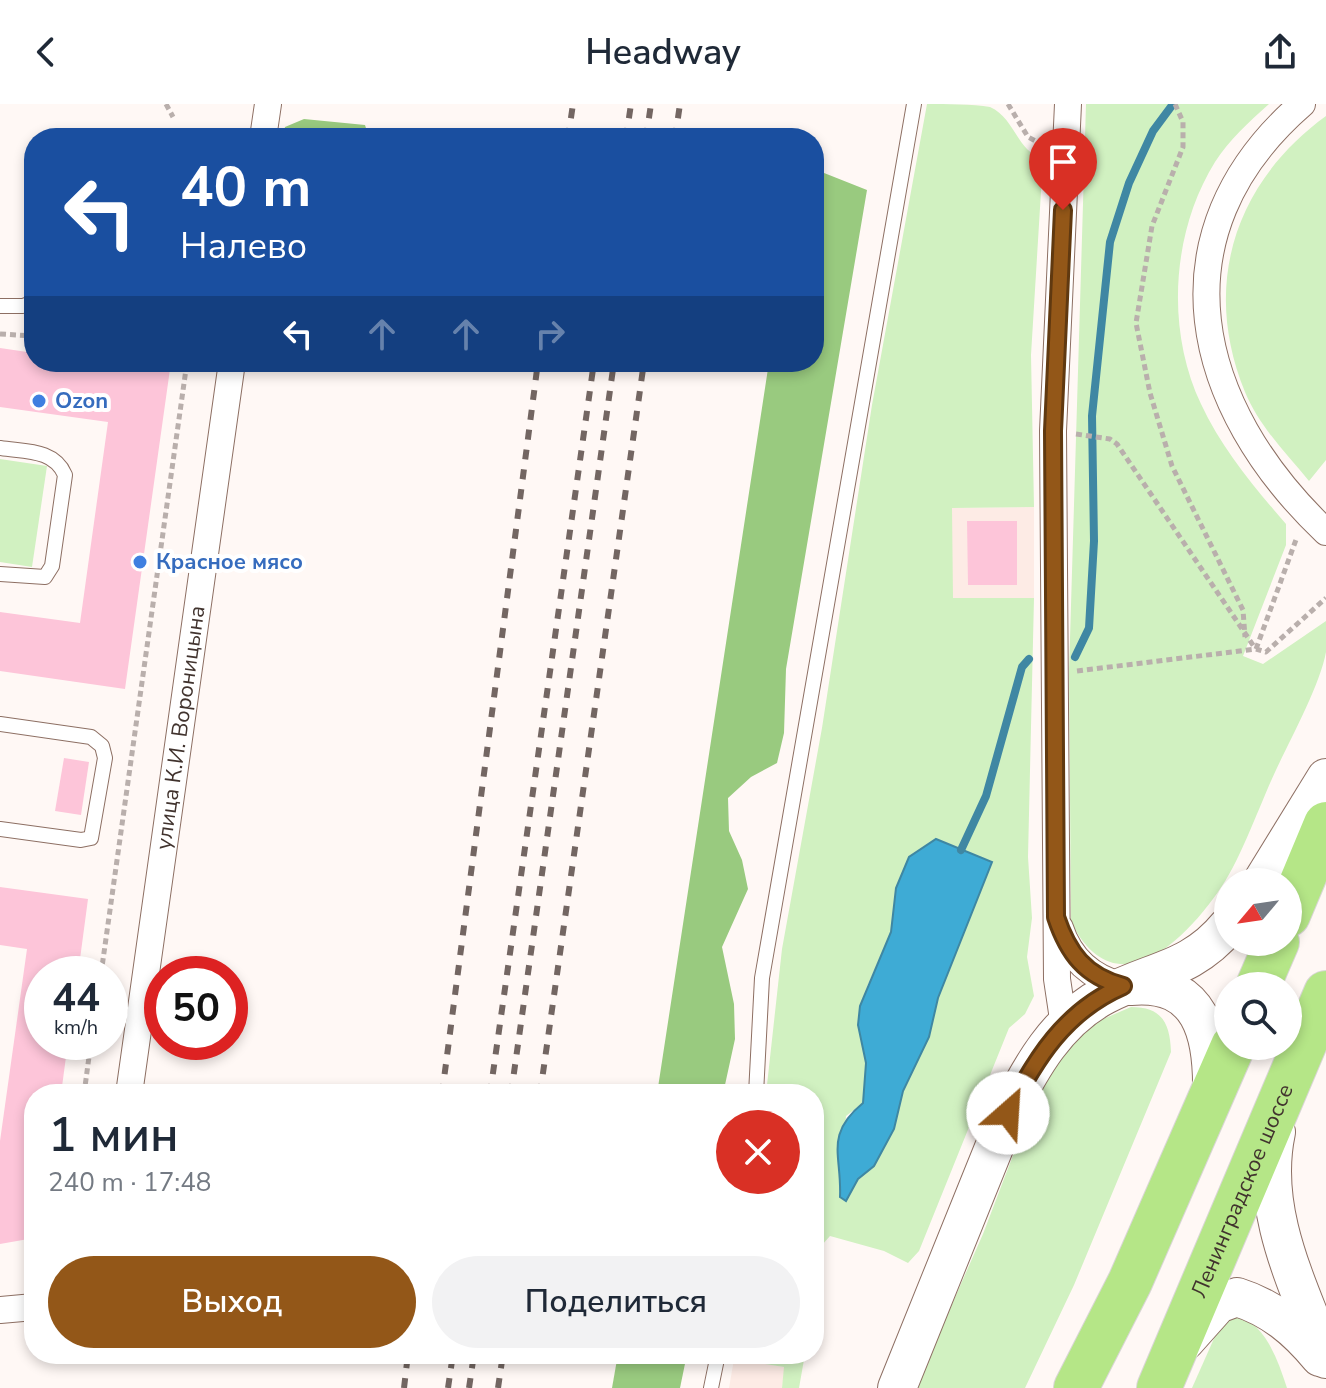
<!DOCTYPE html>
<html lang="ru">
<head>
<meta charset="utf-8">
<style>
	body { margin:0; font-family:"Nunito Sans",sans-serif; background:#f2f2f3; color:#1f2937; height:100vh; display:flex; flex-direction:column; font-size:30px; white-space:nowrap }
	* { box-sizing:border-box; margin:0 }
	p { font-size:26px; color:#747a83 }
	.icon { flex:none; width:44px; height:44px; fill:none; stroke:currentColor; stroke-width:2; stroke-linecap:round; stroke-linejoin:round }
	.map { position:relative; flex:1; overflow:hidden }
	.details { position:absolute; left:24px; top:980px; width:800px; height:280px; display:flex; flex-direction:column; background:#fff; border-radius:32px; box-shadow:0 4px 12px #0003 }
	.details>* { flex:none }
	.banner { position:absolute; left:24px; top:24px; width:800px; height:244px; border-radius:32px; box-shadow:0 4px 12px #0003; background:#1a4fa0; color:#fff; overflow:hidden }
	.needle { width:52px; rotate:241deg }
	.fabs { position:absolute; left:1214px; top:764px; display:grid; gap:16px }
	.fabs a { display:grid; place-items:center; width:88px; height:88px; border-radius:50%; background:#fff; box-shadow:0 4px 12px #0003; font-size:40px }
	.speed { position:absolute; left:24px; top:852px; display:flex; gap:16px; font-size:40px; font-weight:700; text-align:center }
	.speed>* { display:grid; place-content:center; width:104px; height:104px; border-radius:50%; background:#fff; box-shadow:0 4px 12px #0003; line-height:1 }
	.speed small { font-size:20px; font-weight:400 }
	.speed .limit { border:12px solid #d22; background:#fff; color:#111 }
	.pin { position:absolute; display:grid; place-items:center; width:68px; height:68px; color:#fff; margin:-82px -34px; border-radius:50% 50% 50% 0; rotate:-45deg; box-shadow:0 0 8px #0007 }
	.pin .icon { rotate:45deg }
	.me { position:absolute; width:88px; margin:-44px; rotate:26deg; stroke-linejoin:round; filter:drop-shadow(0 0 6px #0008) }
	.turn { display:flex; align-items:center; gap:28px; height:168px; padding:0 24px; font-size:36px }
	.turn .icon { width:104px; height:104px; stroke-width:2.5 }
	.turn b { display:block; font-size:56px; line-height:68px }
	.lanes { display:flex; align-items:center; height:76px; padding:0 24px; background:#0003; justify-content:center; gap:40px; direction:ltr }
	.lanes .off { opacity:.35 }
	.round { display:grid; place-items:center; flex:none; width:84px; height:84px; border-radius:42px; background:#f2f2f3 }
	.overview { display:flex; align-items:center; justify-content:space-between; height:136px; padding:0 24px }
	h1 { font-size:48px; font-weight:600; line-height:60px }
	.cta { display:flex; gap:16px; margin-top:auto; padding:16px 24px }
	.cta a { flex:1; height:92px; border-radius:48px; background:#935718; color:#fff; font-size:32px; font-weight:600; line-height:92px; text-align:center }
	.cta a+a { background:#f2f2f3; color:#1f2937 }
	header { display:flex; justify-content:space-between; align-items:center; height:104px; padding:0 24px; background:#fff; font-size:36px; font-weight:600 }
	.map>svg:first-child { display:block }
	.built { fill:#fdebe5 }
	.green { fill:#d1f1c1; fill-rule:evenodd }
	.forest { fill:#99ca7f }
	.water { fill:#3eabd5; stroke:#3f87a3; stroke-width:2 }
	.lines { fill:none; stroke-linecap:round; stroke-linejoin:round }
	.stream { stroke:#3f87a3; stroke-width:8 }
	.building { fill:#fdc5d9 }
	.lane-casing { stroke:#8d6f63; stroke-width:16 }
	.street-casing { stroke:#8d6f63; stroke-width:28 }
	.secondary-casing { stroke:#8d6f63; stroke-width:40 }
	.highway-casing { stroke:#d9d6d5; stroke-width:46 }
	.path { stroke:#b9afac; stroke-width:5; stroke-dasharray:6 4; stroke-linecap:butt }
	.lane { stroke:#fff; stroke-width:14 }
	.street { stroke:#fff; stroke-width:26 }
	.secondary { stroke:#fff; stroke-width:38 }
	.highway { stroke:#b5e687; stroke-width:44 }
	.rail { stroke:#736662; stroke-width:6; stroke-dasharray:10 10; stroke-linecap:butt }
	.route-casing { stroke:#603910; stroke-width:20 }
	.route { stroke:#935718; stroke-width:14 }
	.shop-dot { fill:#3f7fe0; stroke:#fff; stroke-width:3 }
	.labels { text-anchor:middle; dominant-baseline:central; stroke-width:8; stroke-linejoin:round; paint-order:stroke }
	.shop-label { font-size:22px; font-weight:bold; fill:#366cbe; stroke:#fff; text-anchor:start }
	.street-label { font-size:22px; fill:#41332e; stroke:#fff }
</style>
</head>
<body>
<header><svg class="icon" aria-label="back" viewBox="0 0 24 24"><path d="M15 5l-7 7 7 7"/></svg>Headway<svg class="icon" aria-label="share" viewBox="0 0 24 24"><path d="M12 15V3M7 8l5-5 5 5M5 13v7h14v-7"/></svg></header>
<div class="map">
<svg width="1326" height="1284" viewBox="0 0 1326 1284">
	<rect width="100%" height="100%" fill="#fff8f5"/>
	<g class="built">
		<path d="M1034 403V494L952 495V404Z"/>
		<path d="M734 1255 785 1263 782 1284H729Z"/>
	</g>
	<g class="green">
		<path d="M927 0C946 0 973 0 990 3 1015 14 1016 46 1043 55L1031 251 1034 403 952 404 953 494H1034L1028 753 1032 814 1027 853 1034 892 1025 910 1009 924 919 1147 908 1159 884 1147 830 1132 814 1150V990H766L782 845 822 624 872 301ZM936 735 992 758 938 894 929 933 903 987 894 1025 874 1062 858 1075 846 1096 840 1093 846 1012 863 999 866 959 858 921 867 883 891 828 896 784 909 753Z"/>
		<path d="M1086 0H1269C1249 18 1229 36 1215 58 1171 129 1166 226 1201 300 1222 345 1254 383 1286 420V441L1243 552 1263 560 1326 517C1326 527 1326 538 1326 548 1320 581 1291 634 1276 666 1259 702 1240 758 1218 788 1180 842 1114 903 1071 818L1069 568Z"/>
		<path d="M1326 12V356L1309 377C1286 349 1259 322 1245 288 1201 181 1235 78 1326 12Z"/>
		<path d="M0 355 47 362 32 463 0 458Z"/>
		<path d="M1131 903C1162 903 1170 919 1171 948L1074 1181 1025 1284H915L983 1130 1038 986 1054 957 1094 919Z"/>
		<path d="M1233 1207C1266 1222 1276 1251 1287 1284H1192L1224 1212Z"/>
		<path d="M734 1250H805L799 1284H782L784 1263 734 1255Z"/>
	</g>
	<g class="forest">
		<path d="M304 15 365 21 369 34H282L285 23Z"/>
		<path d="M814 65 867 86 786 565 784 629 777 659 751 673 728 694 729 727 742 756 748 785 722 843 734 900 735 935 723 990H657L769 258H814Z"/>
		<path d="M618 1250H687L680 1284H612Z"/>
	</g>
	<path class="water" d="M936 735 992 758 938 894 929 933 903 987 894 1025 874 1062 858 1075 846 1097 840 1093C842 1051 824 1031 863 999L866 959 858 921 860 902 891 828 896 784 909 753Z"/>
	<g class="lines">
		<g class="stream">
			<path d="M1075 553 1089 524 1094 437 1092 312 1110 138 1129 79 1153 27 1173 0"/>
			<path d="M961 746 986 692 1022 563 1029 555"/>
		</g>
	</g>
	<g class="building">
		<path d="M0 244 34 249V258H171L125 585 0 567V508L80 519 108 318 0 303Z"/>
		<path d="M967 417H1017V481H968Z"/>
		<path d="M64 654 89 658 81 711 55 707Z"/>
		<path d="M0 783 88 795 78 870H42V938H68L61 990H34V1134L0 1140V1037L27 845 0 841Z"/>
	</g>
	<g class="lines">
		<defs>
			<g id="lane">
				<path d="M0 202H23L34 198"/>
				<path d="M0 344C25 348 54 345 65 371L52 462 45 473 0 470"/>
				<path d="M0 620 91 633 102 642 105 654 91 734 81 736 0 725"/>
				<path d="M756 990 762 874 914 0"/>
				<path d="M711 1284 718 1250"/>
			</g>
			<g id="street">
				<path d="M1302 0C1151 131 1194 303 1326 428"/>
				<path d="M263 34 268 0"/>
				<path d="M1060 824C1070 855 1092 874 1123 882"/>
				<path d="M1064 922 1057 875 1053 327 1068 0"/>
				<path id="s1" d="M129 990 232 258"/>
				<path d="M0 1206 34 1203"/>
			</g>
			<g id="secondary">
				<path d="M1262 778 1326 674"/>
				<path d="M1130 882C1202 875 1213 932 1212 988"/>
				<path d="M1276 1028C1259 1108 1299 1182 1326 1255"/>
				<path d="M1185 1237 1218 1200 1237 1193C1272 1204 1297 1225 1320 1253"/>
				<path d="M897 1284 1008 1009C1031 963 1057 916 1105 891 1151 866 1191 867 1228 822"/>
			</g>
			<g id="highway">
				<path d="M1288 811 1326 720"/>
				<path d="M1258 882 1277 838"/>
				<path d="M1076 1284 1130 1178 1233 942"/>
				<path id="s2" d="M1159 1284 1326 889"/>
			</g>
		</defs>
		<use href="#lane" class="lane-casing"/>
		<use href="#street" class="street-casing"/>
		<use href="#secondary" class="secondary-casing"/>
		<use href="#highway" class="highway-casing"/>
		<g class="path">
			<path d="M166 0 173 13"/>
			<path d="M1008 0 1028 33 1043 41"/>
			<path d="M1175 0 1183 18V43L1152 122 1136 219 1150 289 1172 362 1243 506 1245 533"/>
			<path d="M0 230 34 232"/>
			<path d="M1076 330 1110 335 1117 340 1255 544"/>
			<path d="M1256 545 1297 433"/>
			<path d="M1077 567 1256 545 1266 548 1326 494"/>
			<path d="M101 870 187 258"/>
			<path d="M84 990 91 938"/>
		</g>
		<use href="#lane" class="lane"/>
		<use href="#street" class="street"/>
		<use href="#secondary" class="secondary"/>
		<use href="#highway" class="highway"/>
		<g class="rail">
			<path d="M568 34 573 0"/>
			<path d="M626 34 631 0"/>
			<path d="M646 34 651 0"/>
			<path d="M675 34 680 0"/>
			<path d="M442 990 538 258"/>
			<path d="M490 990 594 258"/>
			<path d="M511 990 614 258"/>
			<path d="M540 990 644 258"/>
			<path d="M404 1284 408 1250"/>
			<path d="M448 1284 453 1250"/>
			<path d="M469 1284 474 1250"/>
			<path d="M498 1284 503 1250"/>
		</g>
	</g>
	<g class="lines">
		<defs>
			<path id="route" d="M1008 1009C1035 955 1065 907 1123 882 1085 872 1068 849 1056 813L1053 327 1063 106"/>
		</defs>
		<use href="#route" class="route-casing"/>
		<use href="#route" class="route"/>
	</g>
	<g class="shop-dot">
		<circle cx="39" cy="297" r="8"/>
		<circle cx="140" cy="458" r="8"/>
	</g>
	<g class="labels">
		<g class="shop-label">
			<text x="55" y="297">Ozon</text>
			<text x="156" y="458">Красное мясо</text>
		</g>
		<g class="street-label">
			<text stroke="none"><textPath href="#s1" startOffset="370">улица К.И. Вороницына</textPath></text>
			<text stroke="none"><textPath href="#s2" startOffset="214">Ленинградское шоссе</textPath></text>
		</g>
	</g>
</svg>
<div class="fabs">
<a><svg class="needle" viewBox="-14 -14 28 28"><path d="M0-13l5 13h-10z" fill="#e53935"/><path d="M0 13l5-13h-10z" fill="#747a83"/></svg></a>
<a><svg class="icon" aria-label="search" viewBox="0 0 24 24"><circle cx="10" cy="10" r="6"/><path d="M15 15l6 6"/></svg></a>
</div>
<div class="speed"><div>44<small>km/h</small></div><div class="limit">50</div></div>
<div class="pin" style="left:1063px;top:106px;background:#d93025"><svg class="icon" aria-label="arrive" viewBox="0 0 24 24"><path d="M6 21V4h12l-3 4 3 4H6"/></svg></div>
<svg class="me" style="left:1008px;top:1009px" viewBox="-20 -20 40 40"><circle r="19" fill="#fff"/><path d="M0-13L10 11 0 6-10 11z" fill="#935718"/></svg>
<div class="banner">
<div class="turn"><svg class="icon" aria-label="left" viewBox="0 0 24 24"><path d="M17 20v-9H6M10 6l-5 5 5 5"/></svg><div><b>40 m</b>Налево</div></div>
<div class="lanes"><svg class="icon" aria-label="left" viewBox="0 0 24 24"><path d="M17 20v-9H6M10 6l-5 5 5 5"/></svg><svg class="icon off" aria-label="ahead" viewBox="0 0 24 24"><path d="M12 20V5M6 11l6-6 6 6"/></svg><svg class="icon off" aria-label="ahead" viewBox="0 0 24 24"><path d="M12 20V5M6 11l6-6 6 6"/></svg><svg class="icon off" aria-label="right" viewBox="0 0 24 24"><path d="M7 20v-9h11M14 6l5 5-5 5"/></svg></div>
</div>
<section class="details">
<div class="overview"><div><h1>1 мин</h1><p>240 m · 17:48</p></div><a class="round" style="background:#d93025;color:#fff"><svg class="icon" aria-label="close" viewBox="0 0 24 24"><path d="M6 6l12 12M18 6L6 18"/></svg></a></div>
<div class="cta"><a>Выход</a><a>Поделиться</a></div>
</section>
</div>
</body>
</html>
